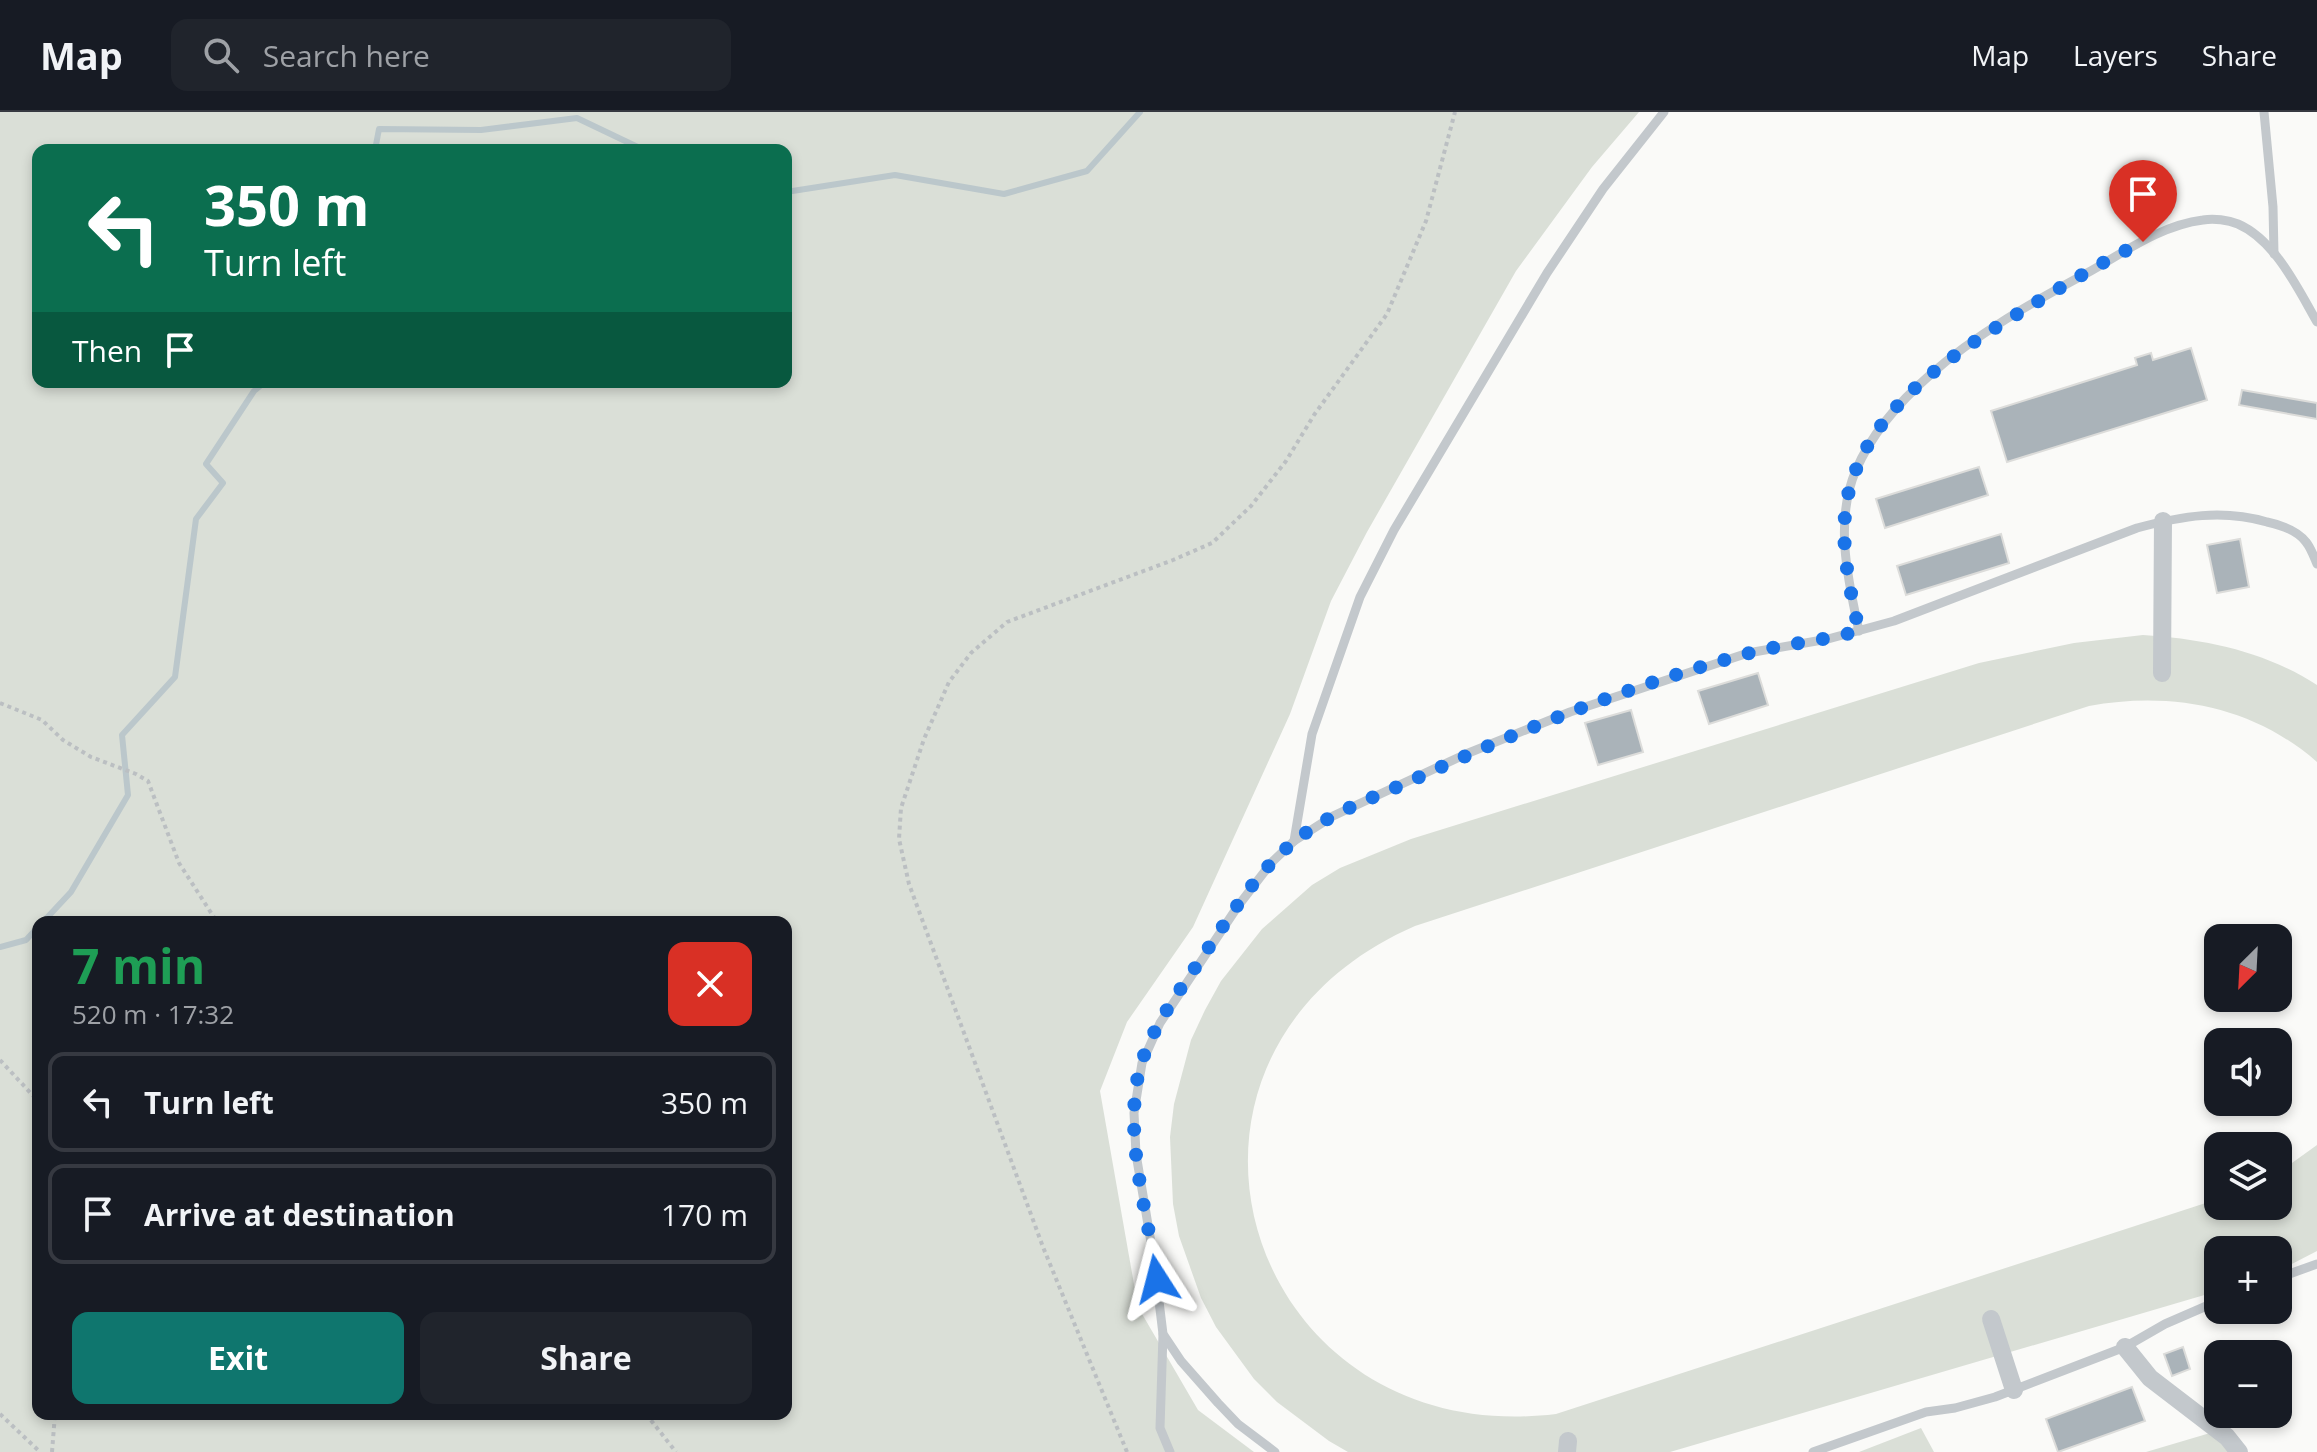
<!DOCTYPE html>
<html lang="en">
<head>
<meta charset="utf-8">
<style>
	body { margin:0; font-family:"Open Sans",sans-serif; background:#20242c; color:#f1f3f6; height:100vh; display:flex; flex-direction:column; font-size:30px; white-space:nowrap }
	* { box-sizing:border-box; margin:0 }
	p { font-size:26px; color:#9ea1a6 }
	.icon { flex:none; width:44px; height:44px; fill:none; stroke:currentColor; stroke-width:2; stroke-linecap:round; stroke-linejoin:round }
	.map { position:relative; flex:1; overflow:hidden }
	.drawer { position:absolute; left:32px; top:804px; width:760px; height:504px; display:flex; flex-direction:column; background:#171b24; border-radius:16px; box-shadow:0 4px 12px #0003 }
	.drawer>* { flex:none }
	.guide { position:absolute; left:32px; top:32px; width:760px; height:244px; border-radius:16px; box-shadow:0 4px 12px #0003; background:#0b6e4f; color:#fff; overflow:hidden }
	.needle { width:52px; rotate:204deg }
	.controls { position:absolute; left:2204px; top:812px; display:grid; gap:16px }
	.controls a { display:grid; place-items:center; width:88px; height:88px; border-radius:16px; background:#171b24; box-shadow:0 4px 12px #0003; font-size:40px }
	.pin { position:absolute; display:grid; place-items:center; width:68px; height:68px; color:#fff; margin:-82px -34px; border-radius:50% 50% 50% 0; rotate:-45deg; box-shadow:0 0 8px #0007 }
	.pin .icon { rotate:45deg }
	.me { position:absolute; width:88px; margin:-44px; rotate:351deg; stroke-linejoin:round; filter:drop-shadow(0 0 6px #0008) }
	.turn { display:flex; align-items:center; gap:28px; height:168px; padding:0 40px; font-size:36px }
	.turn .icon { width:104px; height:104px; stroke-width:2.5 }
	.turn b { display:block; font-size:56px; line-height:68px }
	.then { display:flex; align-items:center; height:76px; padding:0 40px; background:#0003; gap:16px; font-size:30px }
	.round { display:grid; place-items:center; flex:none; width:84px; height:84px; border-radius:16px; background:#20242c }
	.overview { display:flex; align-items:center; justify-content:space-between; height:136px; padding:0 40px }
	h1 { font-size:48px; font-weight:700; line-height:60px; color:#1e9e55 }
	.cta { display:flex; gap:16px; margin-top:auto; padding:16px 40px }
	.cta a { flex:1; height:92px; border-radius:16px; background:#0f766e; color:#fff; font-size:32px; font-weight:700; line-height:92px; text-align:center }
	.cta a+a { background:#20242c; color:#f1f3f6 }
	ul { padding:0; list-style:none }
	li { display:flex; align-items:center; gap:24px; height:100px; margin:0 16px 12px; padding:0 24px; border:4px solid #363941; border-radius:16px }
	li div { flex:1 }
	li b { display:block; font-size:30px }
	li em { font-style:normal }
	header { display:flex; align-items:center; gap:48px; box-sizing:border-box; height:112px; padding:0 40px; background:#171b24; border-bottom:2px solid #363941 }
	header strong { font-size:38px }
	nav { display:flex; gap:44px; margin-inline-start:auto; font-size:28px }
	.search { width:560px; height:72px; background:#20242c; display:flex; align-items:center; gap:20px; box-sizing:border-box; padding:0 28px; border-radius:16px; color:#9ea1a6; font-size:30px }
	.map>svg:first-child { display:block }
	.green { fill:#dadfd7; fill-rule:evenodd }
	.lines { fill:none; stroke-linecap:round; stroke-linejoin:round }
	.stream { stroke:#bbc7cb; stroke-width:6 }
	.building { fill:#aab3b9; stroke:#dcdcda; stroke-width:2 }
	.path { stroke:#bbbfc2; stroke-width:4; stroke-dasharray:4 4; stroke-linecap:butt }
	.service { stroke:#c3c8cc; stroke-width:9 }
	.minor { stroke:#c3c8cc; stroke-width:18 }
	.route { stroke:#1a73e8; stroke-width:14; stroke-dasharray:0 25.2 }
</style>
</head>
<body>
<header>
<strong>Map</strong>
<div class="search"><svg class="icon" aria-label="search" viewBox="0 0 24 24"><circle cx="10" cy="10" r="6"/><path d="M15 15l6 6"/></svg>Search here</div>
<nav><a>Map</a><a>Layers</a><a>Share</a></nav>
</header>
<div class="map">
<svg width="2317" height="1340" viewBox="0 0 2317 1340">
	<rect width="100%" height="100%" fill="#fafaf8"/>
	<g class="green">
		<path d="M0 0H1639L1592 55 1516 159 1367 420 1331 489 1290 602 1193 815 1127 910 1100 979 1138 1195 1198 1298 1254 1340H0ZM38 38H786V270H38ZM38 810H786V1302H38Z"/>
		<path d="M2143 523C2205 527 2264 539 2317 573V650C2253 594 2171 579 2089 594L1415 814C1122 942 1243 1340 1556 1302L2218 1087V1094H2278V1061L2317 1033V1139L2278 1159V1138H2218V1179L1670 1340H1348L1329 1329 1277 1290 1254 1267 1216 1215 1201 1186 1179 1124 1173 1092 1170 1025 1174 992 1191 928 1205 898 1221 869 1262 817 1312 773 1340 756 1411 727 1979 551 2074 531Z"/>
		<path d="M1921 1316 1934 1340H1859Z"/>
		<path d="M2227 1316 2235 1340H2146Z"/>
	</g>
	<g class="lines">
		<g class="stream">
			<path d="M375 38 379 17 481 18 577 6 644 38"/>
			<path d="M786 80 895 63 1004 82 1087 59 1140 0"/>
			<path d="M43 810 71 780 128 683 122 623 175 565 196 407 223 371 206 352 254 279 265 270"/>
			<path d="M0 835 26 828 38 815"/>
		</g>
	</g>
	<g class="building">
		<path d="M2191 236 2207 288 2007 350 1991 299 2137 253 2135 246 2151 241 2153 248Z"/>
		<path d="M2242 278 2317 291V307L2239 293Z"/>
		<path d="M1979 355 1988 383 1885 416 1876 387Z"/>
		<path d="M2001 422 2009 451 1906 483 1897 454Z"/>
		<path d="M2240 427 2249 475 2217 481 2207 433Z"/>
		<path d="M1758 561 1768 593 1709 612 1698 579Z"/>
		<path d="M1631 598 1643 640 1598 653 1585 611Z"/>
		<path d="M2183 1235 2190 1257 2172 1264 2164 1242Z"/>
		<path d="M2132 1275 2145 1309 2058 1340 2046 1307Z"/>
	</g>
	<g class="lines">
		<g class="path">
			<path d="M0 591 42 608 63 628 91 645 136 662 148 669 179 751 217 810"/>
			<path d="M0 948 38 989"/>
			<path d="M0 1302 40 1340"/>
			<path d="M646 1302 676 1340"/>
			<path d="M52 1340 55 1302"/>
			<path d="M1127 1340 1043 1135 909 772 899 727 901 696 924 627 949 570 971 541 1007 510 1173 448 1212 431 1251 394 1286 349 1314 303 1387 202 1426 109 1455 0"/>
		</g>
		<g class="service">
			<path d="M2264 0 2273 95 2274 142"/>
			<path d="M1859 519C1848 468 1834 409 1856 358 1872 321 1899 290 1930 263 1976 222 2033 190 2087 161 2123 141 2161 113 2203 108 2214 106 2228 108 2238 112 2275 128 2298 177 2317 210"/>
			<path d="M1294 729 1312 622 1360 485 1394 418 1547 161 1603 77 1664 0"/>
			<path d="M2278 1166 2317 1152"/>
			<path d="M1163 1222 1160 1316 1170 1340"/>
			<path d="M1275 1340 1238 1312 1218 1291 1181 1249 1163 1222 1154 1148 1136 1042 1134 1001 1142 951 1160 911 1238 794 1272 750 1294 729 1333 704 1466 642 1570 600 1748 541 1828 527 1894 509 2137 416C2182 404 2222 397 2267 410 2281 413 2297 418 2306 430 2311 436 2314 445 2317 452"/>
			<path d="M1813 1340 1926 1300 1955 1296 1995 1285 2125 1235 2165 1212 2218 1189"/>
		</g>
		<g class="minor">
			<path d="M2162 561 2163 409"/>
			<path d="M1991 1207 2014 1278"/>
			<path d="M2125 1235 2150 1266 2227 1325 2239 1340"/>
			<path d="M1567 1340 1568 1329"/>
		</g>
	</g>
	<g class="lines">
		<path class="route" d="M1157 1167C1148 1103 1126 1035 1137 969 1145 924 1176 884 1201 847 1229 806 1256 760 1295 729 1329 701 1373 686 1413 668 1520 618 1631 573 1746 542 1783 532 1822 529 1859 519 1849 473 1837 422 1850 375 1874 291 1958 239 2027 196 2065 173 2103 149 2143 130"/>
	</g>
</svg>
<div class="controls">
<a><svg class="needle" viewBox="-14 -14 28 28"><path d="M0-13l5 13h-10z" fill="#e53935"/><path d="M0 13l5-13h-10z" fill="#9ea1a6"/></svg></a>
<a><svg class="icon" aria-label="sound" viewBox="0 0 24 24"><path d="M4 9h4l5-4v14l-5-4H4zM17 9q2 3 0 6"/></svg></a>
<a><svg class="icon" aria-label="layers" viewBox="0 0 24 24"><path d="M12 4l9 5-9 5-9-5zM3 14l9 5 9-5"/></svg></a>
<a>+</a>
<a>−</a>
</div>
<div class="pin" style="left:2143px;top:130px;background:#d93025"><svg class="icon" aria-label="arrive" viewBox="0 0 24 24"><path d="M6 21V4h12l-3 4 3 4H6"/></svg></div>
<svg class="me" style="left:1157px;top:1167px" viewBox="-20 -20 40 40"><path d="M0-17L14 15 0 8-14 15z" fill="#1a73e8" stroke="#fff" stroke-width="4"/></svg>
<div class="guide">
<div class="turn"><svg class="icon" aria-label="left" viewBox="0 0 24 24"><path d="M17 20v-9H6M10 6l-5 5 5 5"/></svg><div><b>350 m</b>Turn left</div></div>
<div class="then">Then<svg class="icon" aria-label="arrive" viewBox="0 0 24 24"><path d="M6 21V4h12l-3 4 3 4H6"/></svg></div>
</div>
<section class="drawer">
<div class="overview"><div><h1>7 min</h1><p>520 m · 17:32</p></div><a class="round" style="background:#d93025;color:#fff"><svg class="icon" aria-label="close" viewBox="0 0 24 24"><path d="M6 6l12 12M18 6L6 18"/></svg></a></div>
<ul>
<li><svg class="icon" aria-label="left" viewBox="0 0 24 24"><path d="M17 20v-9H6M10 6l-5 5 5 5"/></svg><div><b>Turn left</b></div><em>350 m</em></li>
<li><svg class="icon" aria-label="arrive" viewBox="0 0 24 24"><path d="M6 21V4h12l-3 4 3 4H6"/></svg><div><b>Arrive at destination</b></div><em>170 m</em></li>
</ul>
<div class="cta"><a>Exit</a><a>Share</a></div>
</section>
</div>
</body>
</html>
